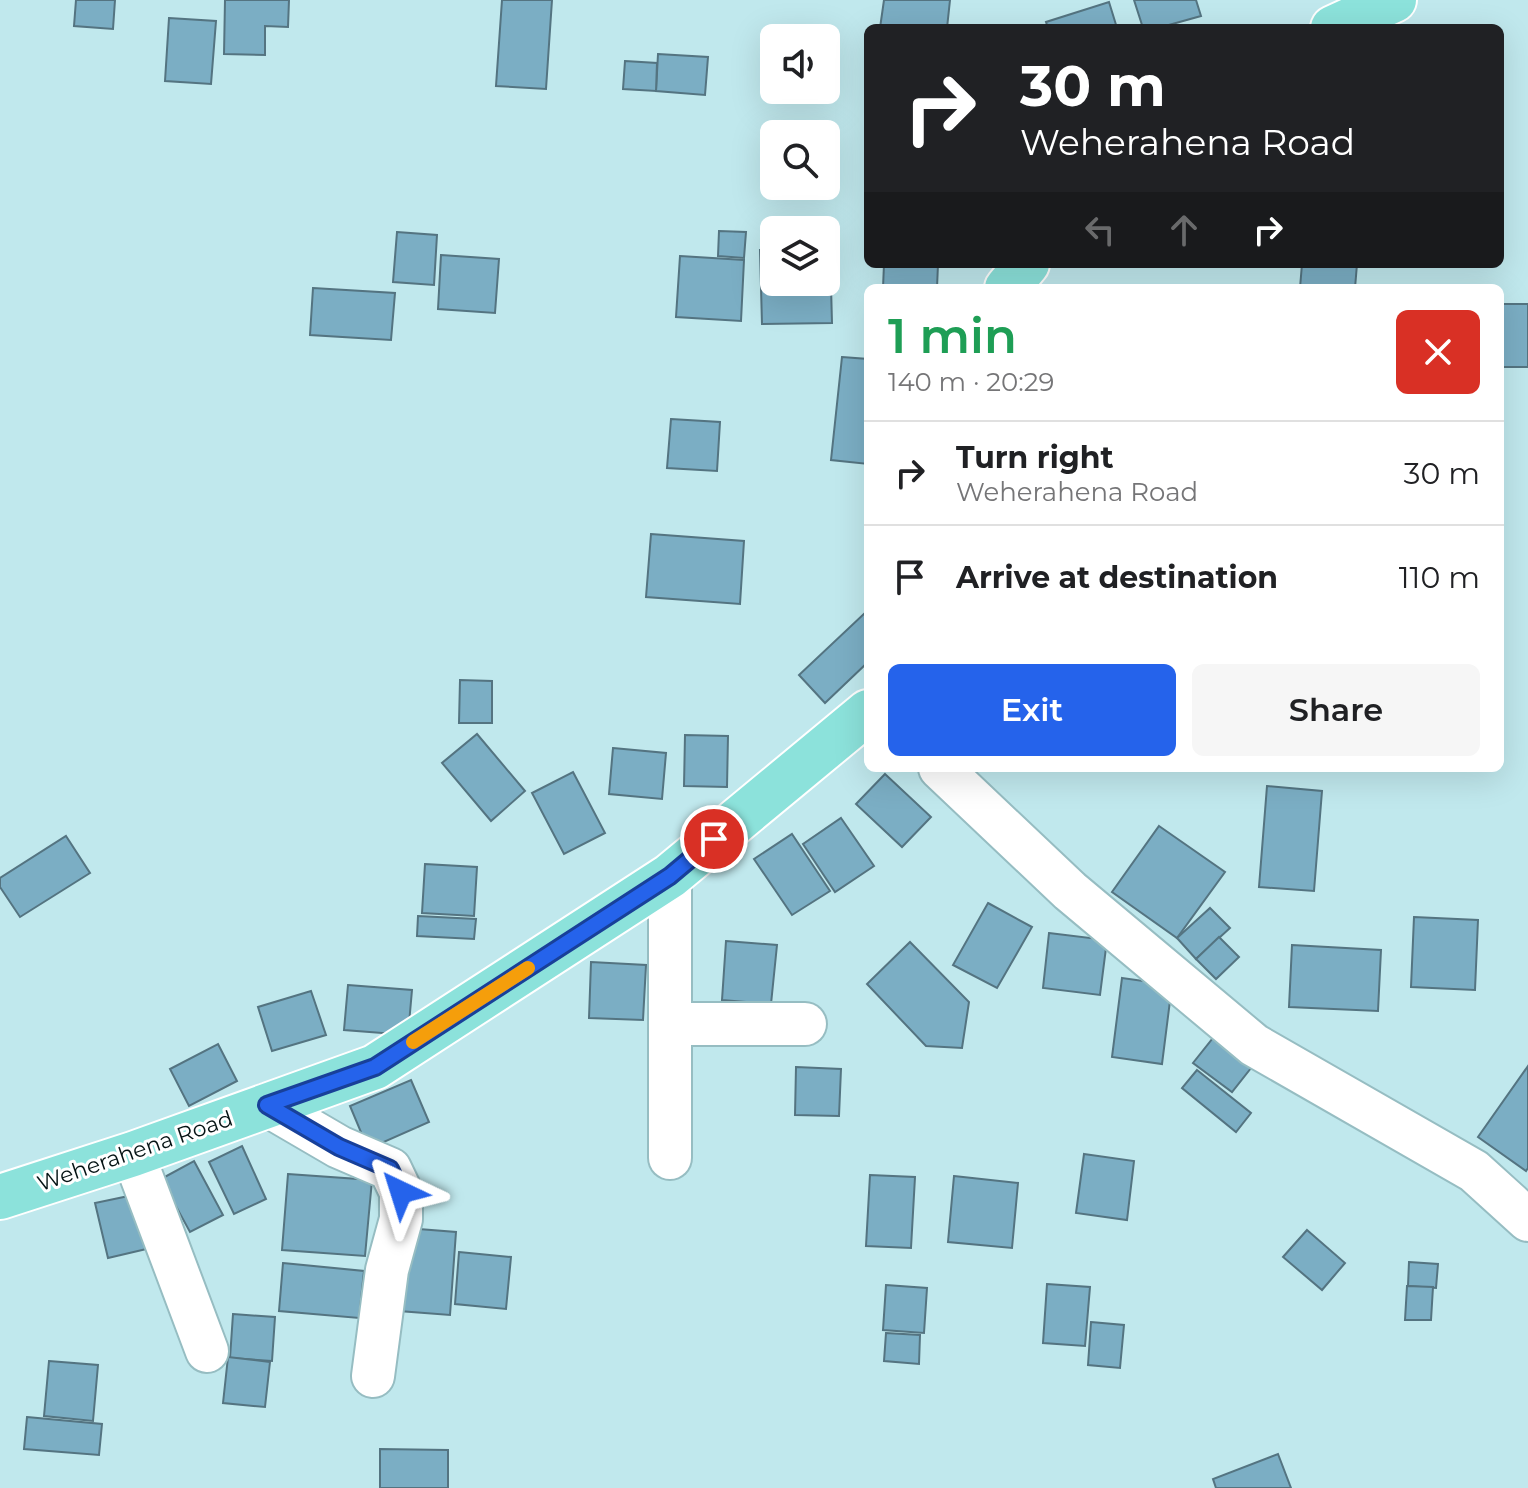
<!DOCTYPE html>
<html lang="en">
<head>
<meta charset="utf-8">
<style>
	body { margin:0; font-family:Montserrat,sans-serif; background:#f6f6f6; color:#202124; height:100vh; display:flex; flex-direction:column; font-size:30px; white-space:nowrap }
	* { box-sizing:border-box; margin:0 }
	p { font-size:26px; color:#757577 }
	.icon { flex:none; width:44px; height:44px; fill:none; stroke:currentColor; stroke-width:2; stroke-linecap:round; stroke-linejoin:round }
	.map { position:relative; flex:1; overflow:hidden }
	.panel { position:absolute; left:864px; top:284px; width:640px; height:488px; display:flex; flex-direction:column; background:#fff; border-radius:12px; box-shadow:0 8px 32px #0002 }
	.panel>* { flex:none }
	.guide { position:absolute; left:864px; top:24px; width:640px; height:244px; border-radius:12px; box-shadow:0 8px 32px #0002; background:#202124; color:#fff; overflow:hidden }
	.fabs { position:absolute; left:760px; top:24px; display:grid; gap:16px }
	.fabs a { display:grid; place-items:center; width:80px; height:80px; border-radius:12px; background:#fff; box-shadow:0 8px 32px #0002; font-size:40px }
	.pin { position:absolute; display:grid; place-items:center; width:68px; height:68px; color:#fff; margin:-34px; border:4px solid #fff; border-radius:50%; box-shadow:0 2px 8px #0007 }
	.me { position:absolute; width:88px; margin:-44px; rotate:319deg; stroke-linejoin:round; filter:drop-shadow(0 0 6px #0008) }
	.turn { display:flex; align-items:center; gap:28px; height:168px; padding:0 24px; font-size:36px }
	.turn .icon { width:104px; height:104px; stroke-width:2.5 }
	.turn b { display:block; font-size:56px; line-height:68px }
	.lanes { display:flex; align-items:center; height:76px; padding:0 24px; background:#0003; justify-content:center; gap:40px; direction:ltr }
	.lanes .off { opacity:.35 }
	.round { display:grid; place-items:center; flex:none; width:84px; height:84px; border-radius:12px; background:#f6f6f6 }
	.overview { display:flex; align-items:center; justify-content:space-between; height:136px; padding:0 24px }
	h1 { font-size:48px; font-weight:600; line-height:60px; color:#1e9e55 }
	.primary-button { display:flex; gap:16px; margin-top:auto; padding:16px 24px }
	.primary-button a { flex:1; height:92px; border-radius:12px; background:#2563eb; color:#fff; font-size:32px; font-weight:600; line-height:92px; text-align:center }
	.primary-button a+a { background:#f6f6f6; color:#202124 }
	ul { padding:0; list-style:none }
	li { display:flex; align-items:center; gap:24px; height:104px; padding:0 24px; border-top:2px solid #e0e0e0 }
	li div { flex:1 }
	li b { display:block; font-size:30px }
	li em { font-style:normal }
	.map>svg:first-child { display:block }
	.building { fill:#7baec4; stroke:#547481; stroke-width:2 }
	.lines { fill:none; stroke-linecap:round; stroke-linejoin:round }
	.minor-casing { stroke:#96bdc2; stroke-width:46 }
	.major-casing { stroke:#fff; stroke-width:48 }
	.minor { stroke:#fff; stroke-width:42 }
	.major { stroke:#8ce2db; stroke-width:44 }
	.route-casing { stroke:#184099; stroke-width:20 }
	.route { stroke:#2563eb; stroke-width:14 }
	.slow { stroke:#f59e0b; stroke-width:14 }
	.labels { text-anchor:middle; dominant-baseline:central; stroke-width:6; stroke-linejoin:round; paint-order:stroke }
	.street-label { font-size:22px; fill:#041213; stroke:#fff }
</style>
</head>
<body>
<div class="map">
<svg width="1528" height="1488" viewBox="0 0 1528 1488">
	<rect width="100%" height="100%" fill="#c0e8ed"/>
	<g class="building">
		<path d="M76 0H115L113 29 74 26Z"/>
		<path d="M225 0H289L288 27 265 26V55L224 54Z"/>
		<path d="M502 0H552L546 89 496 86Z"/>
		<path d="M884 0H950L947 28H880Z"/>
		<path d="M1134 0H1196L1201 16 1158 28H1143Z"/>
		<path d="M1109 2 1117 28H1048L1046 22Z"/>
		<path d="M169 18 216 21 211 84 165 81Z"/>
		<path d="M658 54 708 57 705 95 656 91Z"/>
		<path d="M625 61 657 63 656 91 623 89Z"/>
		<path d="M719 231 746 232 744 258 718 256Z"/>
		<path d="M397 232 437 235 434 285 393 282Z"/>
		<path d="M826 249H830L832 323 762 324 760 250H774V282H826Z"/>
		<path d="M441 255 499 259 495 313 438 309Z"/>
		<path d="M680 256 744 260 741 321 676 317Z"/>
		<path d="M884 264H938L937 288H883Z"/>
		<path d="M1302 264H1357L1355 288H1300Z"/>
		<path d="M313 288 395 293 391 340 310 335Z"/>
		<rect x="1500" y="304" width="28" height="63"/>
		<path d="M842 357 868 359V464L831 460Z"/>
		<path d="M671 419 720 422 717 471 667 468Z"/>
		<path d="M651 534 744 541 740 604 646 597Z"/>
		<path d="M867 611 868 662 825 703 799 675Z"/>
		<path d="M460 680 492 681V723H459Z"/>
		<path d="M477 734 525 791 491 821 442 763Z"/>
		<path d="M685 735 728 736 727 787 684 786Z"/>
		<path d="M613 748 666 753 662 799 609 794Z"/>
		<path d="M573 772 605 833 564 854 532 793Z"/>
		<path d="M885 774 931 817 902 847 856 804Z"/>
		<path d="M1267 786 1322 791 1314 891 1259 887Z"/>
		<path d="M841 818 874 866 835 892 803 844Z"/>
		<path d="M1159 826 1225 872 1177 938 1112 892Z"/>
		<path d="M792 834 830 891 792 915 754 859Z"/>
		<path d="M66 836 90 873 20 917 0 887V878Z"/>
		<path d="M425 864 477 867 474 916 422 913Z"/>
		<path d="M988 903 1032 927 997 988 953 965Z"/>
		<path d="M1210 908 1230 928 1196 959 1177 938Z"/>
		<path d="M418 916 476 919 474 939 417 936Z"/>
		<path d="M1414 917 1478 920 1475 990 1411 987Z"/>
		<path d="M1049 933 1107 940 1100 995 1043 988Z"/>
		<path d="M1219 937 1239 957 1216 979 1196 959Z"/>
		<path d="M726 941 777 945 771 1004 722 1000Z"/>
		<path d="M910 942 969 1002 962 1048 926 1046 867 984Z"/>
		<path d="M1292 945 1381 950 1378 1011 1289 1007Z"/>
		<path d="M591 962 646 965 643 1020 589 1018Z"/>
		<path d="M1122 978 1172 985 1162 1064 1112 1057Z"/>
		<path d="M348 985 412 990 408 1035 344 1030Z"/>
		<path d="M311 991 326 1035 272 1051 258 1007Z"/>
		<path d="M1217 1033 1255 1063 1232 1092 1193 1063Z"/>
		<path d="M218 1044 237 1081 189 1106 170 1069Z"/>
		<path d="M1528 1066V1168L1526 1171 1478 1137Z"/>
		<path d="M796 1067 841 1069 839 1116 795 1115Z"/>
		<path d="M1197 1070 1251 1113 1236 1132 1182 1088Z"/>
		<path d="M411 1080 429 1122 368 1149 350 1106Z"/>
		<path d="M242 1146 266 1199 234 1214 209 1162Z"/>
		<path d="M1084 1154 1134 1161 1127 1220 1076 1213Z"/>
		<path d="M194 1161 223 1215 190 1232 161 1179Z"/>
		<path d="M288 1174 372 1180 365 1256 282 1250Z"/>
		<path d="M870 1175 915 1177 911 1248 866 1246Z"/>
		<path d="M954 1176 1018 1183 1012 1248 948 1242Z"/>
		<path d="M143 1193 155 1247 108 1258 95 1203Z"/>
		<path d="M406 1228 456 1232 450 1315 399 1311Z"/>
		<path d="M1307 1230 1345 1263 1322 1290 1283 1257Z"/>
		<path d="M459 1252 511 1257 506 1309 455 1304Z"/>
		<path d="M1409 1262 1438 1264 1436 1288 1408 1286Z"/>
		<path d="M283 1263 364 1271 359 1318 279 1311Z"/>
		<path d="M1047 1284 1090 1287 1085 1346 1043 1343Z"/>
		<path d="M886 1285 927 1288 924 1333 883 1330Z"/>
		<path d="M1407 1286 1433 1287 1431 1320H1405Z"/>
		<path d="M233 1314 275 1317 272 1361 230 1358Z"/>
		<path d="M1091 1322 1124 1325 1120 1368 1088 1365Z"/>
		<path d="M886 1333 920 1335 919 1364 884 1361Z"/>
		<path d="M228 1357 270 1362 265 1407 223 1403Z"/>
		<path d="M49 1361 98 1365 93 1421 44 1416Z"/>
		<path d="M27 1417 102 1424 99 1455 24 1449Z"/>
		<path d="M380 1449 448 1450V1488H380Z"/>
		<path d="M1278 1454 1291 1488H1216L1213 1479Z"/>
	</g>
	<g class="lines">
		<defs>
			<g id="minor">
				<path d="M940 768 1070 891 1254 1045 1474 1171 1528 1220"/>
				<path d="M670 1024H805"/>
				<path d="M267 1105 339 1147 390 1169 401 1192V1219L387 1270 373 1376"/>
				<path d="M133 1154 207 1351"/>
				<path d="M670 1158V876"/>
			</g>
			<g id="major">
				<path d="M1333 28 1394 0"/>
				<path d="M1007 288 1027 264"/>
				<path d="M0 1197 133 1154 375 1067 670 876 868 712"/>
			</g>
		</defs>
		<use href="#minor" class="minor-casing"/>
		<use href="#major" class="major-casing"/>
		<use href="#minor" class="minor"/>
		<use href="#major" class="major"/>
	</g>
	<g class="lines">
		<defs>
			<path id="route" d="M401 1192 390 1169 339 1147 267 1105 375 1067 670 876 714 839"/>
		</defs>
		<use href="#route" class="route-casing"/>
		<use href="#route" class="route"/>
		<path class="slow" d="M413 1042 528 968"/>
	</g>
	<g class="labels">
		<g class="street-label">
			<text transform="translate(135 1151) rotate(-19)">Weherahena Road</text>
		</g>
	</g>
</svg>
<div class="fabs">
<a><svg class="icon" aria-label="sound" viewBox="0 0 24 24"><path d="M4 9h4l5-4v14l-5-4H4zM17 9q2 3 0 6"/></svg></a>
<a><svg class="icon" aria-label="search" viewBox="0 0 24 24"><circle cx="10" cy="10" r="6"/><path d="M15 15l6 6"/></svg></a>
<a><svg class="icon" aria-label="layers" viewBox="0 0 24 24"><path d="M12 4l9 5-9 5-9-5zM3 14l9 5 9-5"/></svg></a>
</div>
<div class="pin" style="left:714px;top:839px;background:#d93025"><svg class="icon" aria-label="arrive" viewBox="0 0 24 24"><path d="M6 21V4h12l-3 4 3 4H6"/></svg></div>
<svg class="me" style="left:401px;top:1192px" viewBox="-20 -20 40 40"><path d="M0-17L14 15 0 8-14 15z" fill="#2563eb" stroke="#fff" stroke-width="4"/></svg>
<div class="guide">
<div class="turn"><svg class="icon" aria-label="right" viewBox="0 0 24 24"><path d="M7 20v-9h11M14 6l5 5-5 5"/></svg><div><b>30 m</b>Weherahena Road</div></div>
<div class="lanes"><svg class="icon off" aria-label="left" viewBox="0 0 24 24"><path d="M17 20v-9H6M10 6l-5 5 5 5"/></svg><svg class="icon off" aria-label="ahead" viewBox="0 0 24 24"><path d="M12 20V5M6 11l6-6 6 6"/></svg><svg class="icon" aria-label="right" viewBox="0 0 24 24"><path d="M7 20v-9h11M14 6l5 5-5 5"/></svg></div>
</div>
<section class="panel">
<div class="overview"><div><h1>1 min</h1><p>140 m · 20:29</p></div><a class="round" style="background:#d93025;color:#fff"><svg class="icon" aria-label="close" viewBox="0 0 24 24"><path d="M6 6l12 12M18 6L6 18"/></svg></a></div>
<ul>
<li><svg class="icon" aria-label="right" viewBox="0 0 24 24"><path d="M7 20v-9h11M14 6l5 5-5 5"/></svg><div><b>Turn right</b><p>Weherahena Road</p></div><em>30 m</em></li>
<li><svg class="icon" aria-label="arrive" viewBox="0 0 24 24"><path d="M6 21V4h12l-3 4 3 4H6"/></svg><div><b>Arrive at destination</b></div><em>110 m</em></li>
</ul>
<div class="primary-button"><a>Exit</a><a>Share</a></div>
</section>
</div>
</body>
</html>
